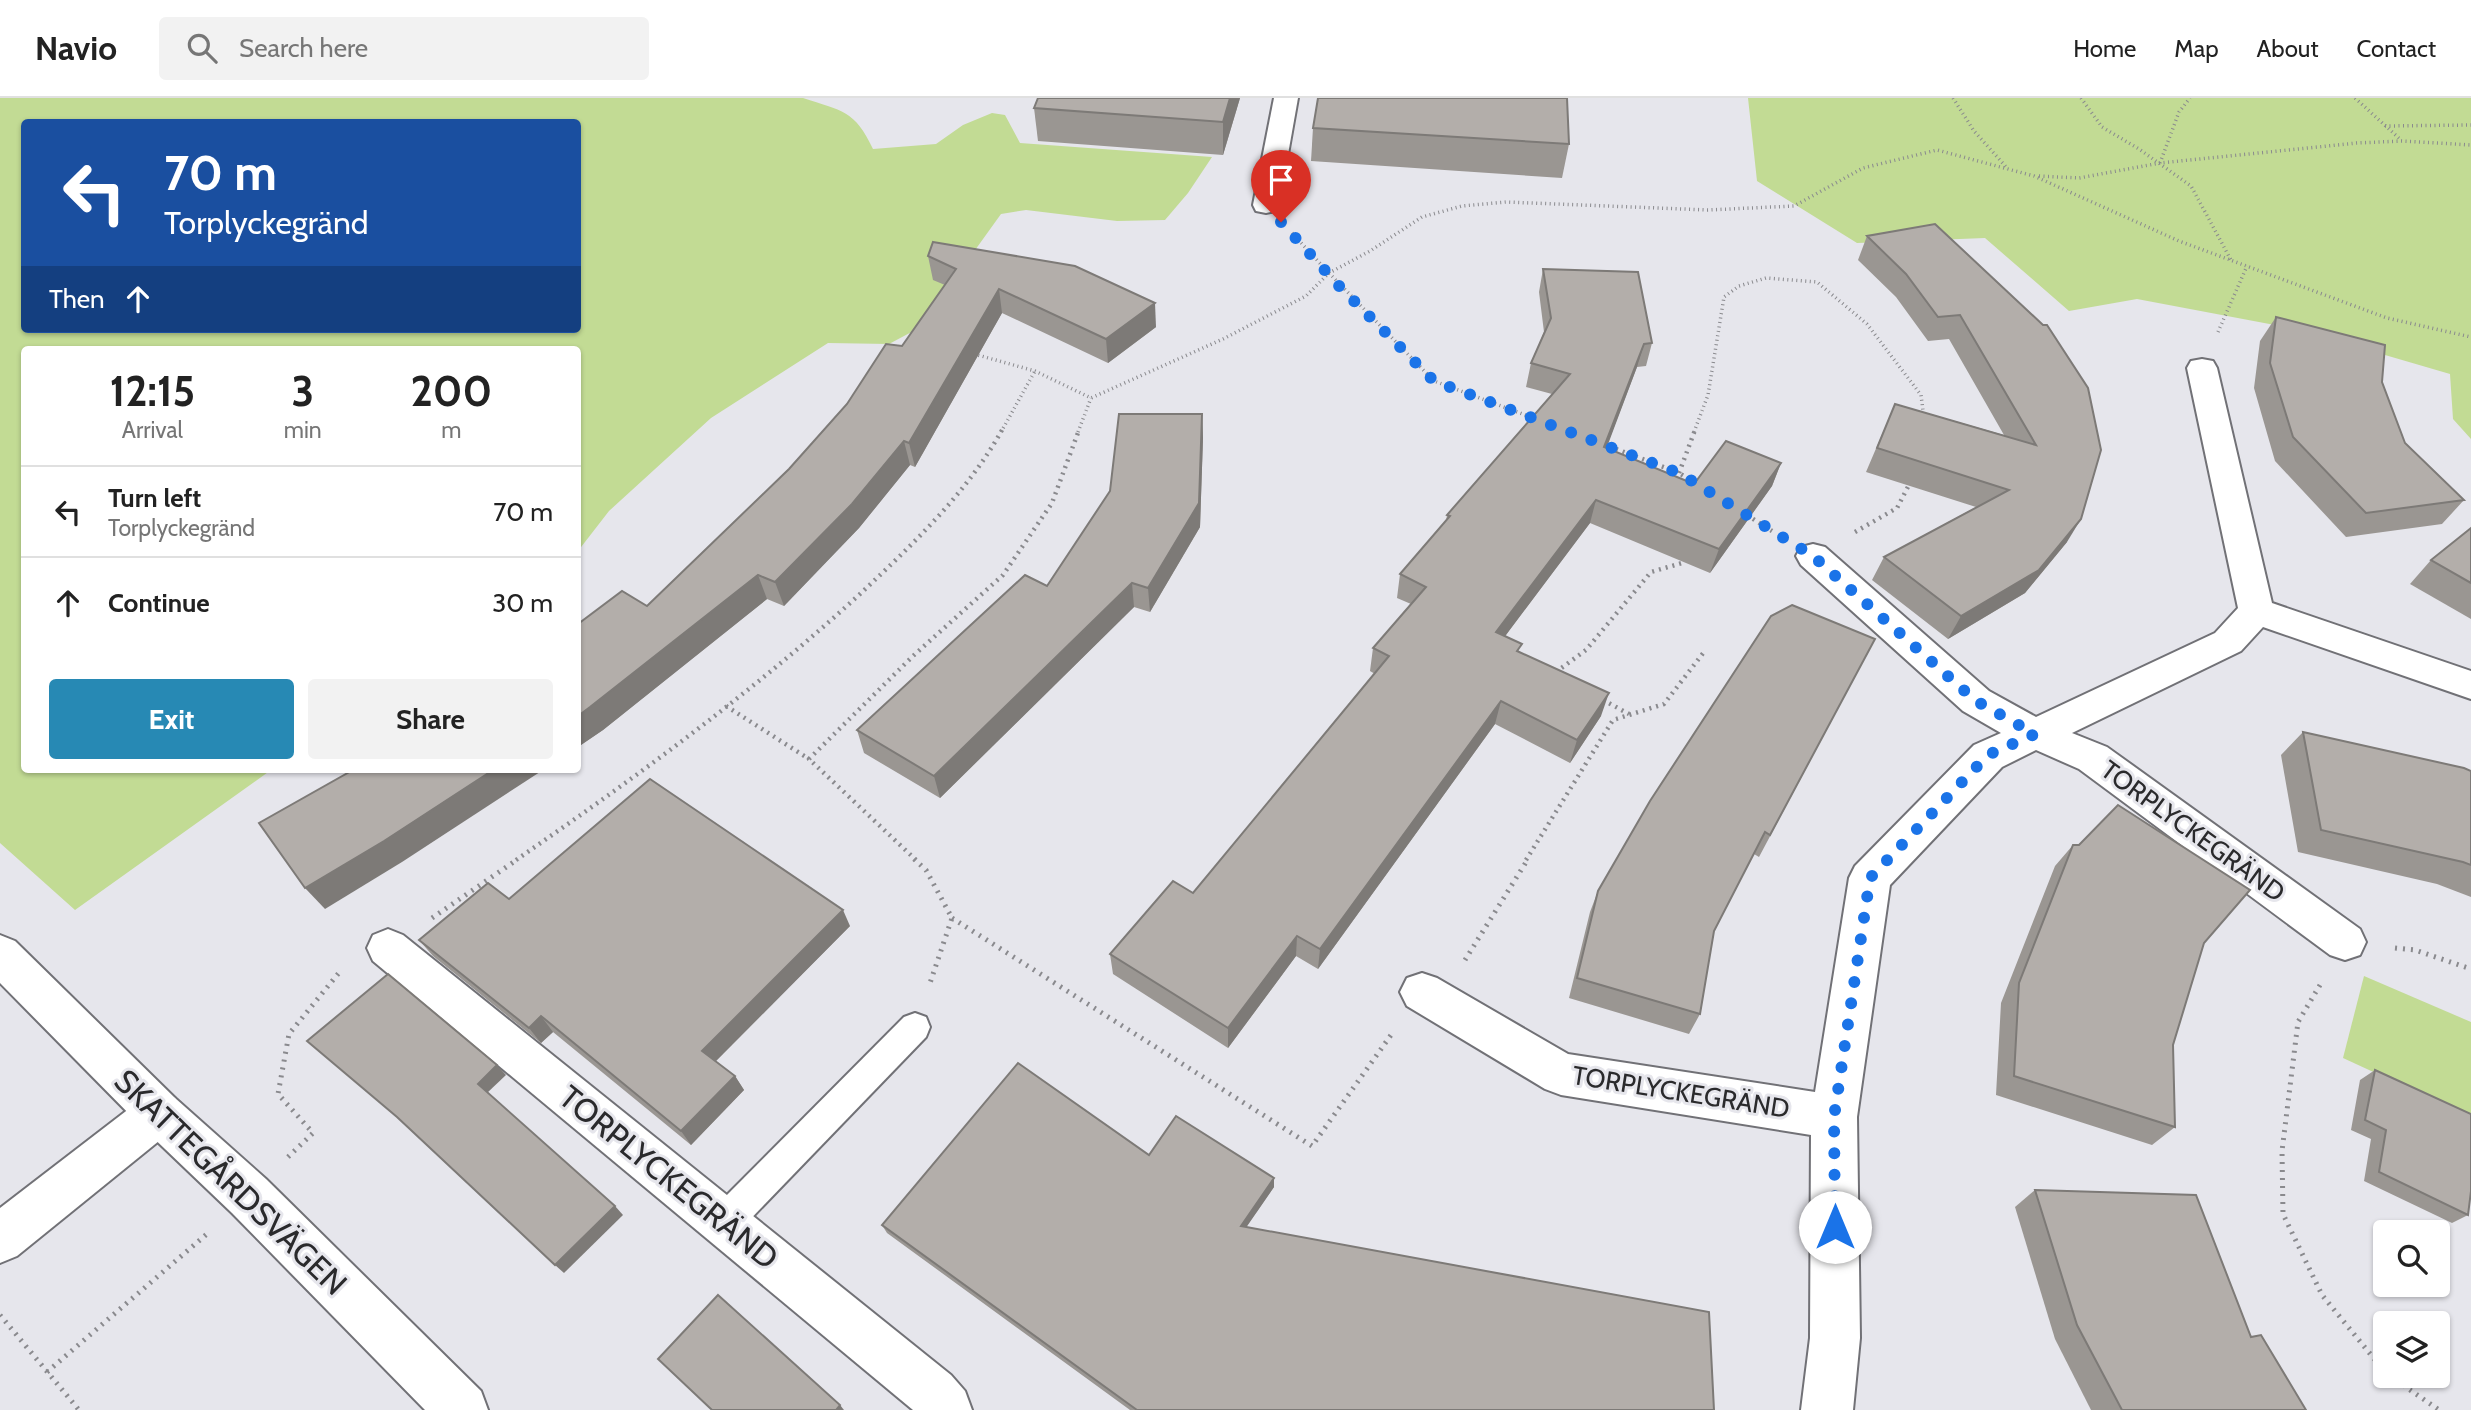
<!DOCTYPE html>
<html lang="en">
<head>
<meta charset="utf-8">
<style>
	body { margin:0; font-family:Cabin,sans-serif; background:#f2f2f2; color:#222; height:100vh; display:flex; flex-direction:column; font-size:26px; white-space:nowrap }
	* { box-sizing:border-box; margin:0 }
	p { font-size:23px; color:#767676 }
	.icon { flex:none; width:38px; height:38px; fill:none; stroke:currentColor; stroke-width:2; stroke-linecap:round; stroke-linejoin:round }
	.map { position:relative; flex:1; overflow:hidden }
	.side { position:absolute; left:21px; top:248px; width:560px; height:427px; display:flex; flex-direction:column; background:#fff; border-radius:7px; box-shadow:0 2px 5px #0004 }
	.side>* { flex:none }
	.hud { position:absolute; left:21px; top:21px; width:560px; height:214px; border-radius:7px; box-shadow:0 2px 5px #0004; background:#1a4fa0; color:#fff; overflow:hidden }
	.controls { position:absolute; left:2373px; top:1122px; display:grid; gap:14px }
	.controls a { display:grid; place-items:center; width:77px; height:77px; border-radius:7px; background:#fff; box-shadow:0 2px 5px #0004; font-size:35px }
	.pin { position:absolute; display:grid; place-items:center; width:60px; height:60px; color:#fff; margin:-72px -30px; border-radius:50% 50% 50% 0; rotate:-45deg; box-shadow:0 0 7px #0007 }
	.pin .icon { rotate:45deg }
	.me { position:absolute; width:77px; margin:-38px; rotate:0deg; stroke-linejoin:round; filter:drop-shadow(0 0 5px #0008) }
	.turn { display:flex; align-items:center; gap:24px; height:147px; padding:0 28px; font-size:32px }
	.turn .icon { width:91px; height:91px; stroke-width:2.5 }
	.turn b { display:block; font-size:49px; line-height:60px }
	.then { display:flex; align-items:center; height:66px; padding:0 28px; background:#0003; gap:14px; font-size:26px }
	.eta { display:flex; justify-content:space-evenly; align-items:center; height:119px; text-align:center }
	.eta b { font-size:42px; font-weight:800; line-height:49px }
	.cta { display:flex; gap:14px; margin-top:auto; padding:14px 28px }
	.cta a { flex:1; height:80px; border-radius:7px; background:#2789b4; color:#fff; font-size:28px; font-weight:800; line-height:80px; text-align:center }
	.cta a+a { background:#f2f2f2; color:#222 }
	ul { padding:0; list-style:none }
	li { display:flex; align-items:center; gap:21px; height:91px; padding:0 28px; border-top:2px solid #e0e0e0 }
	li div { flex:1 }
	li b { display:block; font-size:26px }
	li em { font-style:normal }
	header { display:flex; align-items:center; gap:42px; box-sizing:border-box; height:98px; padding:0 35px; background:#fff; border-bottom:2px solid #e0e0e0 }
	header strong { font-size:33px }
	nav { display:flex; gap:38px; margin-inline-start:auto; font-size:24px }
	.search { width:490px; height:63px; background:#f2f2f2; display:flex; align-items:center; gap:18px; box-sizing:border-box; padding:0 24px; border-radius:7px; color:#767676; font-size:26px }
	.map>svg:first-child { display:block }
	.green { fill:#c2db94; fill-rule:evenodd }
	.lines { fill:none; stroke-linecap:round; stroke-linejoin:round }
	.lane-casing { stroke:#717176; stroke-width:4 }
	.street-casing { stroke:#717176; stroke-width:4 }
	.secondary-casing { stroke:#717176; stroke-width:4 }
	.path-far2 { stroke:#8a8a8e; stroke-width:3.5; stroke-dasharray:1 3.5; stroke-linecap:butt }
	.path-far1 { stroke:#8a8a8e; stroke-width:4.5; stroke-dasharray:2 5; stroke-linecap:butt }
	.path { stroke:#8a8a8e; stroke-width:5; stroke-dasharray:2 6; stroke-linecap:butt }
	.lane { fill:#fff; fill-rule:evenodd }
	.street { fill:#fff; fill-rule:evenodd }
	.secondary { fill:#fff; fill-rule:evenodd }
	.wall { fill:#9a9692 }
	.shaded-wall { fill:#7d7a77 }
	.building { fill:#b3aeaa; stroke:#7d7a77; stroke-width:2 }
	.route { stroke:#1a73e8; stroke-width:12; stroke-dasharray:0 21.6 }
	.labels { text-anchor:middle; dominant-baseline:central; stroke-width:6; stroke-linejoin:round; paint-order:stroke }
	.street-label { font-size:26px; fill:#2a2a2c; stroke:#e6e6ec }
	.near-street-label { font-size:32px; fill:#2a2a2c; stroke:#e6e6ec }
</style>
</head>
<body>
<header>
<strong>Navio</strong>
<div class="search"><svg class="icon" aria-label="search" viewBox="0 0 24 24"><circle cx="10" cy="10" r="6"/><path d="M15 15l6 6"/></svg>Search here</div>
<nav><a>Home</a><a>Map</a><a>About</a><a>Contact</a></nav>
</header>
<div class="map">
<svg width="2471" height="1312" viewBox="0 0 2471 1312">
	<rect width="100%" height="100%" fill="#e6e6ec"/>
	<g class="green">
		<path d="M0 0H803C842 13 855 12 873 51L936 46 963 27 992 15 1005 17 1020 45 1212 59 1188 95 1165 122 1117 123 1026 112 1001 116 919 230 889 246 828 245 711 320 609 413 578 453V252H24V672H271L75 812 0 745ZM24 24H578V231H24Z"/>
		<path d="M1748 0H2471V341L2453 321 2450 276 2296 231 2137 201 2069 213 1985 140 1857 145 1757 83Z"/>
		<path d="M2364 878 2471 924V1019L2343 960Z"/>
	</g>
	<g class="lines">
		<defs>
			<path id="lane" d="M915 915 926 919 930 929 926 939 736 1136 724 1140 712 1136 708 1124 712 1112 904 919Z"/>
			<g id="street">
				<path d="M1274 0H1298L1279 107 1276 113 1266 115 1256 113 1253 107Z"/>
				<path d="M2202 261 2213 263 2217 270 2272 505 2471 573V601L2263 529 2241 553 2072 635 2107 649 2360 831 2366 844 2360 857 2345 862 2330 857 2079 671 2036 652 2002 669 1890 787 1857 1019 1860 1240 1853 1312H1801L1810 1240 1811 1037 1561 997 1545 991 1407 908 1400 894 1407 880 1422 875 1437 880 1568 956 1815 994 1849 780 1855 768 1974 647 2001 635 1963 613 1801 467 1796 458 1801 449 1813 446 1825 449 1989 593 2036 619 2215 535 2238 510 2187 270 2191 263Z"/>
				<path d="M388 831 403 837 951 1277 965 1293 972 1312H913L373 863 367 850 373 837Z"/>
				<path d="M159 993 175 1000 182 1015 175 1030 17 1158 0 1165V1110L143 1000Z"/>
			</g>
			<path id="secondary" d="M0 837 15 843 175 1000 266 1081 481 1293 488 1312H425L232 1115 143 1030 0 885Z"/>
		</defs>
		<use href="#lane" class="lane-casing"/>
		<use href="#street" class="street-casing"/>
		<use href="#secondary" class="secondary-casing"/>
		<g class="path-far2">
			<path d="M1953 0 1974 33 2008 71"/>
			<path d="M2081 0 2102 29 2139 51 2191 88 2231 162"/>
			<path d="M2355 0 2401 42"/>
			<path d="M2385 28 2471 27"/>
			<path d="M2160 65 2179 14 2190 0"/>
			<path d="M2039 78 2079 80 2160 65 2357 45 2402 43 2471 47"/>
			<path d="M1292 135 1329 175 1370 153 1422 119 1462 108 1506 104 1708 112 1794 108 1863 70 1937 52 2034 78 2179 143 2387 220 2471 239"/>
			<path d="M2218 234 2247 168"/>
			<path d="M974 256 1035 273 1091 300 1223 241 1306 198 1329 175 1434 283 1536 321"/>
			<path d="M1001 334 1035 273"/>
			<path d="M1078 334 1091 300"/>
			<path d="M1694 334 1708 297 1724 199 1739 188 1766 180 1817 184 1867 226 1921 297 1924 320"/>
		</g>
		<g class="path-far1">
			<path d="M1603 346 1679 375 1698 387"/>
			<path d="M1679 375 1695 332"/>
			<path d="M1747 417 1772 433"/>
			<path d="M1855 434 1897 410 1911 383"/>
			<path d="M1556 574 1586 552 1651 474 1682 465 1685 460"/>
			<path d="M1603 602 1629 616"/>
			<path d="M726 608 809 661"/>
			<path d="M516 762C635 680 753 594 860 496 912 447 967 395 1002 332"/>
			<path d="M916 762 809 661 913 558 1003 477 1052 405 1079 332"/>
			<path d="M1526 762 1613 622 1664 606 1704 554"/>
		</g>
		<g class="path">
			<path d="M914 761 926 772 952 820 930 885"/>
			<path d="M432 820 518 761"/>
			<path d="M952 820 1312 1048 1391 937"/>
			<path d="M2395 850 2415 852 2471 871"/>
			<path d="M1465 862 1528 761"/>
			<path d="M2320 887 2298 924 2282 1053 2283 1116 2322 1197 2385 1274"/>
			<path d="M288 1059 313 1035 278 996 289 936 342 871"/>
			<path d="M0 1217 79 1312"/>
			<path d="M47 1274 208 1135"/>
			<path d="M2390 1278 2439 1312"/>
		</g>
		<use href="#lane" class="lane"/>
		<use href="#street" class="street"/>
		<use href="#secondary" class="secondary"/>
	</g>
	<g class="wall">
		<path d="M1240 0 1223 57 1038 43 1034 10Z"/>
		<path d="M1313 30 1569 46 1562 80 1311 63Z"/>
		<path d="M1867 138 2043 227 2067 444 2025 495 1948 541 1872 482 1884 459 1976 409 1866 374 1895 306 2004 337 1949 241 1928 243 1896 199 1858 162Z"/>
		<path d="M928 158 1156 229 1108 265 1002 215 915 369 910 367 859 430 784 508 767 501 603 632 578 649V526L647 508 789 371 902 248 945 187 933 182Z"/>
		<path d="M1543 171 1652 245 1646 268 1637 269 1606 350 1694 386 1781 365 1772 388 1710 475 1590 425 1505 538 1520 554 1601 618 1570 665 1495 626 1318 871 1296 858 1228 950 1113 876 1110 856 1193 795 1375 576 1370 573 1373 550 1411 506 1397 500 1400 476 1446 423 1447 417 1552 296 1526 289 1531 265 1544 234 1539 194Z"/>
		<path d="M2276 219 2382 284 2405 345 2464 402 2442 426 2346 439 2275 363 2254 290 2260 243Z"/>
		<path d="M1202 316 1203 340 1200 429 1150 514 1134 509 940 700 864 655 857 632 1047 488Z"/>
		<path d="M2471 430V521L2410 486 2431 462Z"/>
		<path d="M1875 541 1759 759 1754 756 1714 833 1700 916 1689 936 1569 900 1590 814 1598 793Z"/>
		<path d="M2303 634 2471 673V799L2437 786 2298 754 2281 657Z"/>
		<path d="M2073 747 2204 845 2173 947 2175 1029 2152 1047 1996 997 2001 905 2055 768Z"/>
		<path d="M850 828 716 963 735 978 744 992 691 1047 553 934 541 945 433 858 419 842Z"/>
		<path d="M2375 972 2468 1117 2452 1125 2364 1083 2371 1041 2351 1032 2360 982Z"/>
		<path d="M1149 1057 1274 1080V1089L1246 1129 1714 1312H1130L887 1135 882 1127Z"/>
		<path d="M2035 1092 2251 1239 2306 1312H2091L2055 1241 2015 1109Z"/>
	</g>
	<g class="shaded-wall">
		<path d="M1230 0H1240L1223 57V24Z"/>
		<path d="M999 191 1002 215 915 369 909 345Z"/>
		<path d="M1155 205 1156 229 1108 265 1106 241Z"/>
		<path d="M1644 246 1637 269 1598 373 1604 349Z"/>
		<path d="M1202 316 1203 340 1200 429 1150 514 1148 490Z"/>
		<path d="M904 343 910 367 859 430 784 508 775 484Z"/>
		<path d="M1781 365 1772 388 1710 475 1719 451Z"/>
		<path d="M1596 402 1590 425 1491 557 1496 534Z"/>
		<path d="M2081 421 2067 444 2025 495 1948 541 1961 518Z"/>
		<path d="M758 477 767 501 603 632 578 649V618Z"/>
		<path d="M1132 485 1134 509 940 700 934 678Z"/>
		<path d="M1609 595 1601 618 1570 665 1577 642Z"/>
		<path d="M1501 603 1495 626 1318 871 1320 851Z"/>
		<path d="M493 672H543L402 764 325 811 305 790Z"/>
		<path d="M843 812 850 828 712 967 702 953Z"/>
		<path d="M1297 838 1296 858 1228 950V930Z"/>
		<path d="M541 918 553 934 541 945 529 930Z"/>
		<path d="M497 967 506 977 487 995 478 986Z"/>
		<path d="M735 978 744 992 691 1047 681 1033Z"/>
		<path d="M1274 1080V1089L1241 1137V1128Z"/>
		<path d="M615 1108 623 1117 564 1175 555 1167Z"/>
		<path d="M840 1307 844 1312H836Z"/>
	</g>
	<g class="building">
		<path d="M1038 0H1230L1223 24 1034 10Z"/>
		<path d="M1318 0H1567L1569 46 1313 30Z"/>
		<path d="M1935 126 2043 227H2047L2088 290 2101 352 2081 421 2039 472 1961 518 1884 459 2009 392 1877 350 1895 306 2036 347 1960 217 1938 219 1906 176 1867 138Z"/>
		<path d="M933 144 1075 168 1155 205 1106 241 999 191 909 345 904 343 852 406 775 484 758 477 590 609 578 618V526L622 493 647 508 789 371 847 306 886 246 902 248 956 171 928 158Z"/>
		<path d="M1543 171 1638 174 1652 245 1644 246 1604 349 1694 386 1726 343 1781 365 1719 451 1596 402 1496 534 1522 546 1517 553 1609 595 1577 642 1501 603 1320 851 1297 838 1228 930 1110 856 1173 783 1193 795 1389 558 1373 550 1426 489 1400 476 1450 418 1447 417 1570 276 1531 265 1551 220Z"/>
		<path d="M2276 219 2385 247 2382 284 2405 345 2464 402 2366 415 2293 339 2270 265Z"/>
		<path d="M1119 316H1202L1199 405 1148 490 1132 485 934 678 857 632 1025 477 1047 488 1110 393Z"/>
		<path d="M2471 430V485L2431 462Z"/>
		<path d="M1792 507 1875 541 1770 737 1765 734 1714 833 1700 916 1577 880 1598 793 1650 703 1771 518Z"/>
		<path d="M2303 634 2464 670 2471 673V767L2463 764 2321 732Z"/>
		<path d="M353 672H493L384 743 305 790 259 725Z"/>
		<path d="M650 681 843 812 702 953 735 978 681 1033 541 918 529 930 419 842 488 785 509 801Z"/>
		<path d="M2118 707 2250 792 2204 845 2173 947 2175 1029 2014 978 2019 885 2073 747H2079Z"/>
		<path d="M388 876 497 967 478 986 615 1108 555 1167 397 1019 307 943Z"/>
		<path d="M1018 965 1149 1057 1176 1018 1274 1080 1241 1128 1709 1214 1714 1312H1137L882 1127Z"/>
		<path d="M2375 972 2471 1016V1093L2468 1117 2379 1074 2386 1032 2365 1022Z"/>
		<path d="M2035 1092 2196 1097 2251 1239 2261 1237 2306 1312H2122L2077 1227Z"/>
		<path d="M718 1197 840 1307 836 1312H712L658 1261Z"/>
	</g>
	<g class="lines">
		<path class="route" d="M1281 124 1341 190 1434 283 1679 375 1813 458 1976 603 2035 636 1988 657 1870 780 1834 1019 1835 1129"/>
	</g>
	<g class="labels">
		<g class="street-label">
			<text transform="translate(2193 733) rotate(36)">TORPLYCKEGRÄND</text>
			<text transform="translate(1681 994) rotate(9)">TORPLYCKEGRÄND</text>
		</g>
		<g class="near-street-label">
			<text transform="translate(669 1079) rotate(39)">TORPLYCKEGRÄND</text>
			<text transform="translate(231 1084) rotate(44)">SKATTEGÅRDSVÄGEN</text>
		</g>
	</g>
</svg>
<div class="controls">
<a><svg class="icon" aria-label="search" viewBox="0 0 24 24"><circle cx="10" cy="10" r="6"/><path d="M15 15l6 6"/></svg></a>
<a><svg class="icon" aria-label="layers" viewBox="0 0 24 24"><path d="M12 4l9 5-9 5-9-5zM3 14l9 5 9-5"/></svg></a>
</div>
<div class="pin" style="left:1281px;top:124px;background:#d93025"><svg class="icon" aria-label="arrive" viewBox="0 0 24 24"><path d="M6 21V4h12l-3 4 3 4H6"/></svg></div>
<svg class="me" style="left:1835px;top:1129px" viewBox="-20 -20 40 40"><circle r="19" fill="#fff"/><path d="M0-13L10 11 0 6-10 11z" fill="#1a73e8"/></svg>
<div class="hud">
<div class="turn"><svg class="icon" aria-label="left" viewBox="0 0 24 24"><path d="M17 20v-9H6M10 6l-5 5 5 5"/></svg><div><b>70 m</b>Torplyckegränd</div></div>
<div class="then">Then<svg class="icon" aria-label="ahead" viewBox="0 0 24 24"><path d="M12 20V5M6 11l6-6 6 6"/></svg></div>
</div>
<section class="side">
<div class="eta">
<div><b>12:15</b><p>Arrival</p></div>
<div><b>3</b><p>min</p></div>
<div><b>200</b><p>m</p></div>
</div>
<ul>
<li><svg class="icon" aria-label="left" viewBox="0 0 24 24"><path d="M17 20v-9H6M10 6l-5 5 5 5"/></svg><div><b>Turn left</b><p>Torplyckegränd</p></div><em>70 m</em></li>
<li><svg class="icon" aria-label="ahead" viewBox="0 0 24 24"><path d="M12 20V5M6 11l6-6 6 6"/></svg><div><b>Continue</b></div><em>30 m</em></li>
</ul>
<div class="cta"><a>Exit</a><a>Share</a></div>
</section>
</div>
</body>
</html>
